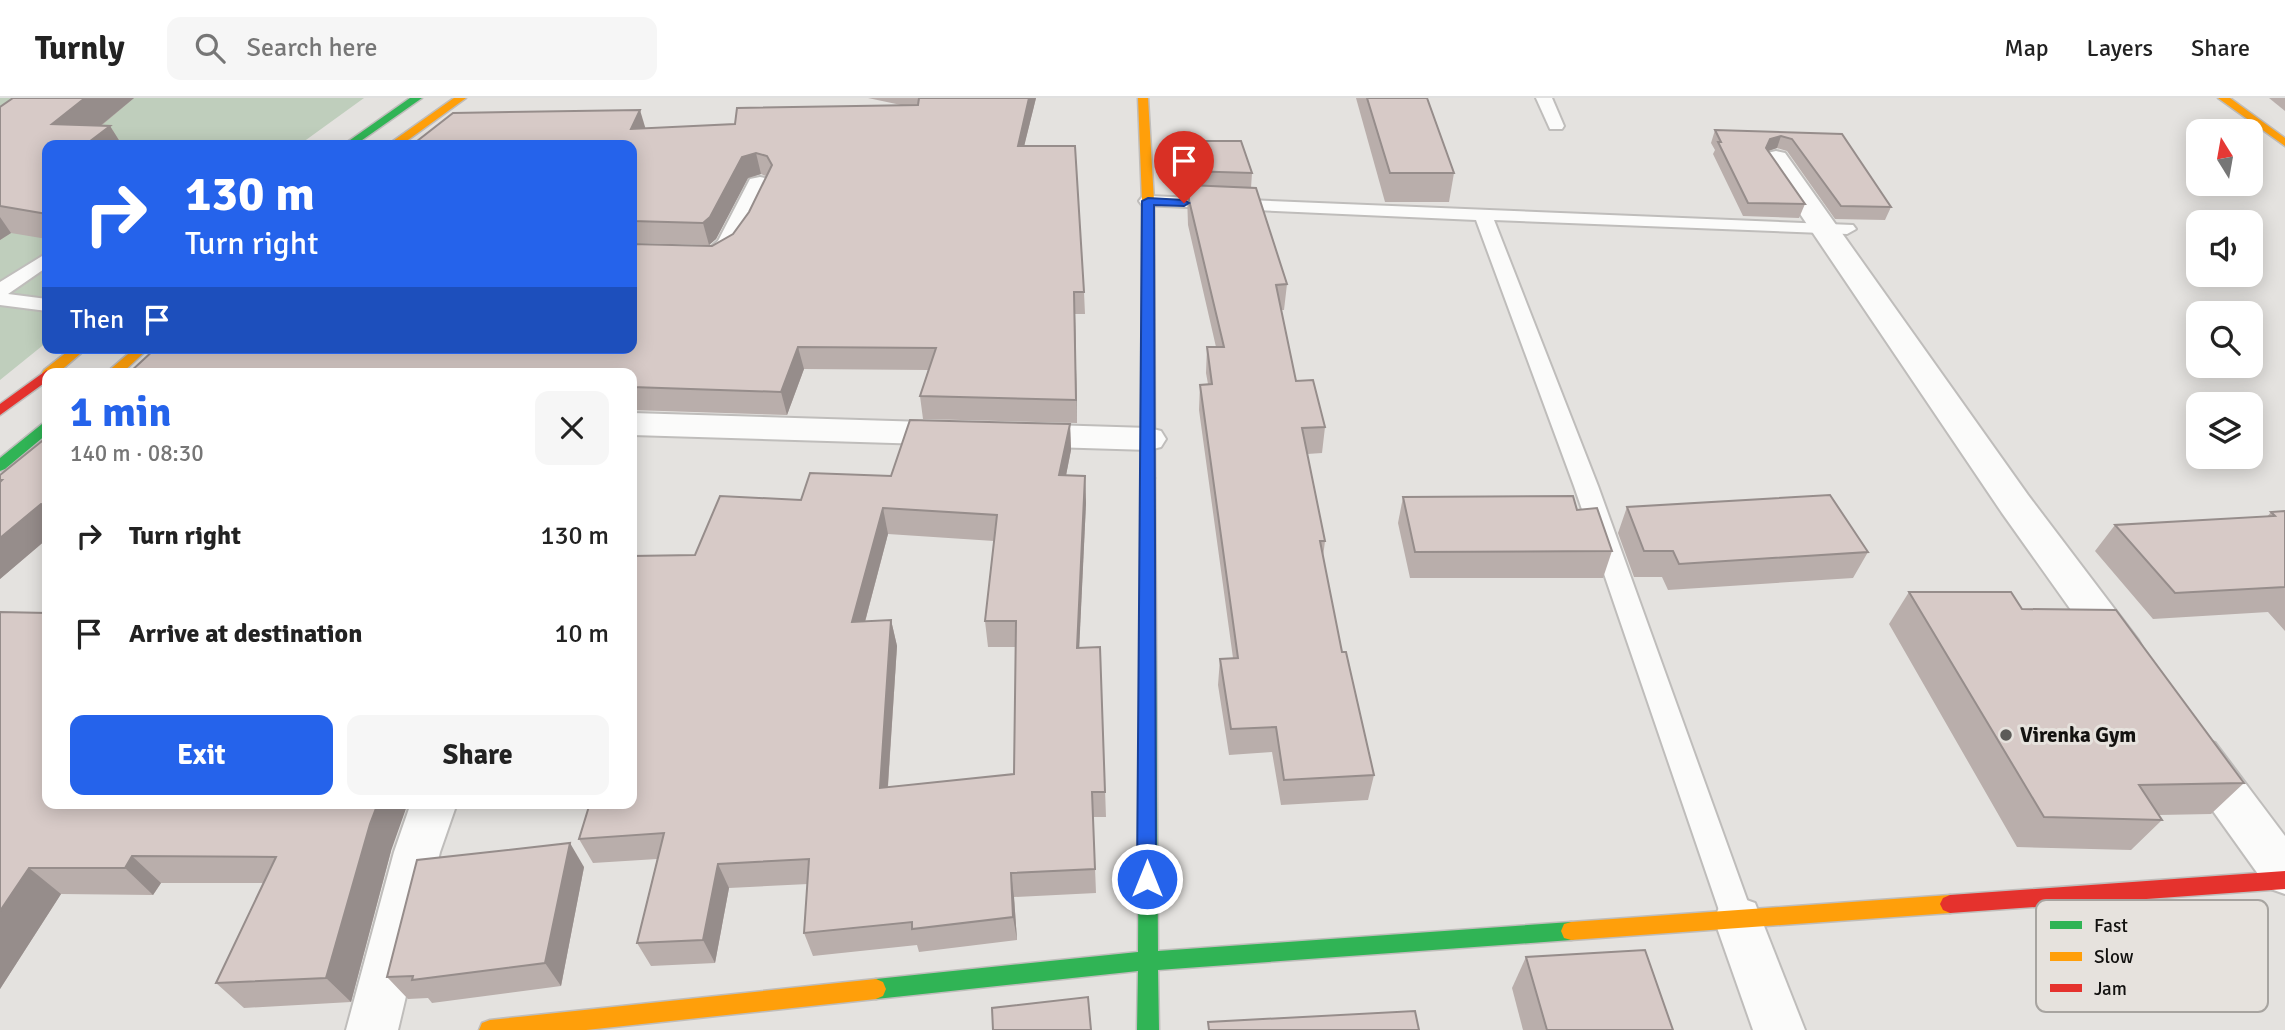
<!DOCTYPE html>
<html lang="en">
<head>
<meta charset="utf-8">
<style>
	body { margin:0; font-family:Signika,sans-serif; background:#f6f6f6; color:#222; height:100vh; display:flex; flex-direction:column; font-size:26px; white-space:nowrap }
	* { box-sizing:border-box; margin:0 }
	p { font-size:23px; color:#767676 }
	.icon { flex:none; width:38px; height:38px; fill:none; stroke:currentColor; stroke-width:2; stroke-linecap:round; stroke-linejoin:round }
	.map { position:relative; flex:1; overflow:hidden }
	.details { position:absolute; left:42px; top:270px; width:595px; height:441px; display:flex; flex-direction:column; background:#fff; border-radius:14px; box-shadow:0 4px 18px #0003 }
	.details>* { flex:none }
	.banner { position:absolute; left:42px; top:42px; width:595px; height:214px; border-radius:14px; box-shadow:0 4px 18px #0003; background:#2563eb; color:#fff; overflow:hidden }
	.needle { width:46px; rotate:349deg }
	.fabs { position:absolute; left:2186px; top:21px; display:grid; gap:14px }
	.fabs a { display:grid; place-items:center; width:77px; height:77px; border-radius:14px; background:#fff; box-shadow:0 4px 18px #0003; font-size:35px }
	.pin { position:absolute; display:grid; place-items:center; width:60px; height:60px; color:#fff; margin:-72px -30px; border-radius:50% 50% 50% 0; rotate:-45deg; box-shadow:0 0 7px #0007 }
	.pin .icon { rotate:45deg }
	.me { position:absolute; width:77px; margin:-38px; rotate:0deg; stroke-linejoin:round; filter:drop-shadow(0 0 5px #0008) }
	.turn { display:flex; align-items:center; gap:24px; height:147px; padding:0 28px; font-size:32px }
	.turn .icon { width:91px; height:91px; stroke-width:2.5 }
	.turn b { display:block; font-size:49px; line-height:60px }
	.then { display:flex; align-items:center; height:66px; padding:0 28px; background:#0003; gap:14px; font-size:26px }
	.round { display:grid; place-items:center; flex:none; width:74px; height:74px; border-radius:14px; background:#f6f6f6 }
	.overview { display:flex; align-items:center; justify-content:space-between; height:119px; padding:0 28px }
	h1 { font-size:42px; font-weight:800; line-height:52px; color:#2563eb }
	.cta { display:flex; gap:14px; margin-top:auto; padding:14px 28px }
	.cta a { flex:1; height:80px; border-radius:14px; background:#2563eb; color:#fff; font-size:28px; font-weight:800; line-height:80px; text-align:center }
	.cta a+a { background:#f6f6f6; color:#222 }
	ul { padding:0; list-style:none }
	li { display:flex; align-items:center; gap:21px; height:98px; padding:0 28px }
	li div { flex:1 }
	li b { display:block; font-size:26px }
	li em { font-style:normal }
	header { display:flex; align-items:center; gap:42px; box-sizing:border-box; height:98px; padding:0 35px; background:#fff; border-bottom:2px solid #e0e0e0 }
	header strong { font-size:33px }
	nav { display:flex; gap:38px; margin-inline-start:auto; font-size:24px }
	.search { width:490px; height:63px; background:#f6f6f6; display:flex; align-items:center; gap:18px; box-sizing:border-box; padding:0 24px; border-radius:14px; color:#767676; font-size:26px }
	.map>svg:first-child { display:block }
	.green { fill:#bfcebc }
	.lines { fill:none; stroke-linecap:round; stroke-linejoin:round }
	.lane-casing { stroke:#bfbdbb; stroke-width:4 }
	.street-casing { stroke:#bfbdbb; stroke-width:4 }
	.fast-casing { stroke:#bfbdbb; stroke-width:3 }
	.slow-casing { stroke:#bfbdbb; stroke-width:3 }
	.jam-casing { stroke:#bfbdbb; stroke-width:3 }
	.lane { fill:#fbfbfa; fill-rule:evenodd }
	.street { fill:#fbfbfa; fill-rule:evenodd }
	.fast { fill:#30b455; fill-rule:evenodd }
	.slow { fill:#ff9f0a; fill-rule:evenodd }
	.jam { fill:#e5322d; fill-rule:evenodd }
	.wall { fill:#b9aeab; fill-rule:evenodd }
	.shaded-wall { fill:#968d8b }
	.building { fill:#d7cac7; stroke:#968d8b; stroke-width:2; fill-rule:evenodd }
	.route { fill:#2563eb; stroke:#184099; stroke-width:2 }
	.poi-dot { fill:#5c5b58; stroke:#e6e2dd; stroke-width:2.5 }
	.labels { text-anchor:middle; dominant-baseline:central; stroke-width:6; stroke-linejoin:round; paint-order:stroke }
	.poi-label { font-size:21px; font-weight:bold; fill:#131210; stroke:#e6e2dd; text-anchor:start }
	.key { fill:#e6e2dd; stroke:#a7a4a0; stroke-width:2 }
	.key-label { font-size:19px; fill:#131210 }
</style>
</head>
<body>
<header>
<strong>Turnly</strong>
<div class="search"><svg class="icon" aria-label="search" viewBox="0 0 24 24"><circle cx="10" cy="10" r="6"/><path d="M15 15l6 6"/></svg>Search here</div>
<nav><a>Map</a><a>Layers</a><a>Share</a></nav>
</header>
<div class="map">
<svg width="2285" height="932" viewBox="0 0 2285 932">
	<rect width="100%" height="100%" fill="#e4e2df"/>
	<path class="green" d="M0 0H364L299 47H47V244L0 282Z"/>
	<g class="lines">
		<defs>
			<g id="lane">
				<path d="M1536 0H1552L1564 28 1562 31H1550Z"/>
				<path d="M1148 98 1853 127 1856 131 1847 136 1494 122 1598 388 1754 821 1749 831 1738 835 1727 831 1722 821 1574 388 1476 122 1142 107 1139 103 1142 99Z"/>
				<path d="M47 155V169L8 196 47 201V213L0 207V184Z"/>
			</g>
			<g id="street">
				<path d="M1776 53 1785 55 2028 397 2138 542 2144 553 2138 564 2123 569 2108 564 2002 415 1763 61 1767 55Z"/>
				<path d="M760 79 770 81 774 87C761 114 749 160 717 168L632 165V147L710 150 718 143 750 81Z"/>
				<path d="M632 315 958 325 970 328 975 336 970 344 958 347 632 337Z"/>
				<path d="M1018 326 1149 330 1161 333 1166 341 1161 349 1149 352 1018 348 1006 345 1001 337 1006 329Z"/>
				<path d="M2199 640 2215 645 2285 738V796L2268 790 2183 671 2177 658 2183 645Z"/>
				<path d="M411 705H457L440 754 398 932H346L394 754Z"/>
				<path d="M1738 799 1755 805 1805 932H1753L1714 821 1721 805Z"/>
			</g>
			<g id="fast">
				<path d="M410 0H422L355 47H343Z"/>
				<path d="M47 325V336L5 371 0 373V360L42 326Z"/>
				<path d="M1148 375 1155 380 1158 853 1571 824 1578 826 1581 833 1578 840 1571 842 1158 872 1159 932H1137L1138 873 876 901 869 898 866 891 869 884 876 881 1138 854 1141 380Z"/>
			</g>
			<g id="slow">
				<path d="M454 0H466L401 47H393V43Z"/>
				<path d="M1138 0H1148L1154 103 1155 380 1148 385 1141 380 1142 103Z"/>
				<path d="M2218 0H2230L2285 40V48Z"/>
				<path d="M72 250H87L58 275H47V279L44 278 42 275 44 272Z"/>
				<path d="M135 250H149L122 275H106Z"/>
				<path d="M1950 797 1957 800 1960 806 1957 812 1950 815 1571 842 1564 840 1561 833 1564 826 1571 824Z"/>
				<path d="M876 881 883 884 886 891 883 898 876 901 586 932H479L482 925 490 922Z"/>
			</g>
			<g id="jam">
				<path d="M47 272 53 275H47V283L0 317V306Z"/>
				<path d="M2285 773V791L1950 815 1943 812 1940 806 1943 800 1950 797Z"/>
			</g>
		</defs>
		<use href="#lane" class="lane-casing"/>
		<use href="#street" class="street-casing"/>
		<use href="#fast" class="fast-casing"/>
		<use href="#slow" class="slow-casing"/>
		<use href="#jam" class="jam-casing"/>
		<use href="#lane" class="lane"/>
		<use href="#street" class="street"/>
		<use href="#fast" class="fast"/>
		<use href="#slow" class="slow"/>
		<use href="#jam" class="jam"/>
	</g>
	<g class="wall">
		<path d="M13 0H134L101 28H110L122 47H47V141L11 135 0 142V9Z"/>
		<path d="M868 0H1036L1024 48 1084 194 1085 216H1075L1077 325 923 321 920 298 928 272 804 271 787 317 632 312V275H129L503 250 500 255H512L733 136 749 114 766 78 761 76 748 80 716 141 709 147 632 145V47L645 30 735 26 901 7Z"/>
		<path d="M1356 0H1427L1454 75 1449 104H1385Z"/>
		<path d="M2269 0H2285V13Z"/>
		<path d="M1715 32 1842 36 1891 109 1885 122 1835 121 1787 53 1777 50 1768 53 1805 106 1799 120 1743 118 1713 56 1715 52 1711 45Z"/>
		<path d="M1184 43 1252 75 1251 90 1287 186 1284 212H1281L1296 283 1325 329 1322 355 1307 356 1325 443 1323 459 1342 554 1374 677 1368 702 1281 707 1272 654 1229 657 1218 587 1220 561 1233 560 1199 312 1200 287 1208 286 1206 275 1207 249H1216L1188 127 1187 97H1186L1183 67Z"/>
		<path d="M1070 326 1071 352 1066 377 1085 378 1086 405 1079 550 1100 549 1106 719H1093L1096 795 1014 799 1017 842 919 854 917 847 813 858 804 835 808 786 729 790 715 865 651 868 637 845 657 761 593 765 579 741 695 457 801 402 891 378ZM888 436 994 443 985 523 988 549H1016L1014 676 888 689 897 548 891 522 865 524Z"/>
		<path d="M47 331V441L0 481V377L47 340 43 335Z"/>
		<path d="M1403 399 1577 412 1612 453 1603 480H1410L1398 425Z"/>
		<path d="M1627 409 1868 454 1853 480 1668 492 1662 479H1634L1618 435Z"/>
		<path d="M2285 413V533L2268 514 2153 521 2095 453 2115 427 2267 419 2271 414Z"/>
		<path d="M1909 494 2022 511 2244 685 2211 716 2159 717 2162 722 2131 752 2017 749 1889 526Z"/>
		<path d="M0 514 391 753 351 904 244 910 216 885 263 785H161L153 797 61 796 0 891Z"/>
		<path d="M584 769 561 888 432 905 428 900 408 901 387 879Z"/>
		<path d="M1526 859 1673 932H1523L1512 890Z"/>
	</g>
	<g class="shaded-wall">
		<path d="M85 0H134L77 47 52 26Z"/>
		<path d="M1029 0H1036L1019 69 1018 48Z"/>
		<path d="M640 12 646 32 631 31Z"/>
		<path d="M110 28 122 47H85Z"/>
		<path d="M1781 38 1777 50 1765 54 1761 62 1770 41Z"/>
		<path d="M756 55 761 76 748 80 716 141 709 147 703 125 742 59Z"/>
		<path d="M0 119 11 135 0 142Z"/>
		<path d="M1074 194 1075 216 1077 325 1076 302Z"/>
		<path d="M798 249 804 271 787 317 781 294Z"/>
		<path d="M478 250H503L487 275 476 253Z"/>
		<path d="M1070 326 1071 352 1061 403 1059 377Z"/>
		<path d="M1085 378 1086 405 1078 576 1077 550Z"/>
		<path d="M41 406 47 413V441L0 481V440Z"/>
		<path d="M883 410 888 436 858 550 852 524Z"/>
		<path d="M891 522 897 548 886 715 880 690Z"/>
		<path d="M378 705H408L391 753 351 904 326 880 370 726Z"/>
		<path d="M570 745 584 769 561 888 545 865Z"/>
		<path d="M132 758 161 785 153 797 125 770Z"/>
		<path d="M718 766 729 790 715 865 703 842Z"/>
		<path d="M29 770 61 796 0 891V813Z"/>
		<path d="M1011 775 1014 799 1017 842 1013 819Z"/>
	</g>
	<g class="building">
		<path d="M13 0H85L52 26 110 28 85 47H47V116L0 108V9Z"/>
		<path d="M919 0H1029L1018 48H1075L1084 194H1074L1076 302 920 298 936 250 798 249 781 294 632 289V275H129L156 250H478L476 253 479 255H512L515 250H632V146L712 148 733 136 749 114 772 67 767 58 756 55 742 59 710 119 703 125 632 123V47H412L453 15 640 12 631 31 735 26 737 10 918 7Z"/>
		<path d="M1367 0H1427L1454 75H1390Z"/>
		<path d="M1715 32 1842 36 1891 109 1841 108 1792 41 1781 38 1770 41 1766 50 1805 106 1748 105 1718 44H1721Z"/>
		<path d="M1184 43H1241L1252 75 1186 73Z"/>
		<path d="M1188 87 1256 90 1287 186 1276 187 1296 283 1313 282 1325 329 1302 330 1325 443H1320L1342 554H1346L1374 677 1284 682 1276 629 1231 631 1220 561 1238 560 1200 287 1212 286 1207 249H1224L1189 102Z"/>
		<path d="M910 322 1070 326 1059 377 1085 378 1077 550 1100 549 1105 694H1092L1095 771 1011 775 1013 819 912 831V824L804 835 809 761 718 766 703 842 637 845 664 735 579 741 590 705H632V458L695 457 720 398 801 402 810 375 891 378ZM883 410 997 417 985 523H1016L1014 676 880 690 891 522 852 524Z"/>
		<path d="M47 339V407L41 406 0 440V384L2 382H0V377Z"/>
		<path d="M1830 397 1868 454 1679 466 1673 453H1644L1627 409Z"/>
		<path d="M1573 398 1577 412 1597 410 1612 453 1415 454 1403 399Z"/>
		<path d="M2285 413V489L2175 495 2115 427 2275 418 2271 414Z"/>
		<path d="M1909 494H2011L2022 511 2116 512 2244 685 2139 687 2162 722 2044 719Z"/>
		<path d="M0 514 47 515V705H378L370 726 326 880 216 885 276 759 132 758 125 770H29L0 813Z"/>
		<path d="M570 745 545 865 412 882 413 878 387 879 417 762Z"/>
		<path d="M1645 852 1673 932H1547L1526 859Z"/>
		<path d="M1088 899 1091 932H993L992 910Z"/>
		<path d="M1415 913 1419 932H1209L1208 924Z"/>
	</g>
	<path class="route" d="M1148 100 1184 102 1189 105 1184 108 1154 107 1156 781 1154 787 1147 789 1140 787 1137 781 1142 103Z"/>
	<circle class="poi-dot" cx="2006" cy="637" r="7"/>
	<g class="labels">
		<g class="poi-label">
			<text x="2020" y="637">Virenka Gym</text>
		</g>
	</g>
	<rect x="2036" y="802" width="232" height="112" rx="10" class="key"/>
	<rect x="2050" y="823" width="32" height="8" fill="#30b455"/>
	<rect x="2050" y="854" width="32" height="9" fill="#ff9f0a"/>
	<rect x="2050" y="886" width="32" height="8" fill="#e5322d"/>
	<g class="key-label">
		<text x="2094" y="834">Fast</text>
		<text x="2094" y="865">Slow</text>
		<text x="2094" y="897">Jam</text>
	</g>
</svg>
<div class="fabs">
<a><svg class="needle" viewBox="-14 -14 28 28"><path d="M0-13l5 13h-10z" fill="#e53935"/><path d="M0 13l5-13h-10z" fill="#767676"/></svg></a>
<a><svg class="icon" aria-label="sound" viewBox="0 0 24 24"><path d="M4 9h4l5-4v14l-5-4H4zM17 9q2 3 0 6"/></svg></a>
<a><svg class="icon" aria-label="search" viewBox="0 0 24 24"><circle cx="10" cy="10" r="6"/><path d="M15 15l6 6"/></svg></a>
<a><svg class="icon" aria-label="layers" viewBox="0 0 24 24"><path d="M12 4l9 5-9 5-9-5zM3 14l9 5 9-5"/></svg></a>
</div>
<div class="pin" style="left:1184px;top:105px;background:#d93025"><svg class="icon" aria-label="arrive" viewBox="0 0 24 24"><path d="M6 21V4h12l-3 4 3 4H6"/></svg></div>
<svg class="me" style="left:1147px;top:781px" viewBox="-20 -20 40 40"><circle r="17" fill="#2563eb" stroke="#fff" stroke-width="3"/><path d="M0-11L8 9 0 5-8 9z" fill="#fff"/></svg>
<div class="banner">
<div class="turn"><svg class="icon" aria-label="right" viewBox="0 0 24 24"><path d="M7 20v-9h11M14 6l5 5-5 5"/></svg><div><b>130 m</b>Turn right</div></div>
<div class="then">Then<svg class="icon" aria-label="arrive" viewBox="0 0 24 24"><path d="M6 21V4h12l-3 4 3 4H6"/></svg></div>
</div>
<section class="details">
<div class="overview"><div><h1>1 min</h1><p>140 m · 08:30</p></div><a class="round"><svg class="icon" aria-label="close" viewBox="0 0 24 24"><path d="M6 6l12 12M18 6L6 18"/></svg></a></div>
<ul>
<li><svg class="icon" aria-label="right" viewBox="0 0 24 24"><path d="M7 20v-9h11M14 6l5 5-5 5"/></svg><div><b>Turn right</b></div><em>130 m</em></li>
<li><svg class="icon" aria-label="arrive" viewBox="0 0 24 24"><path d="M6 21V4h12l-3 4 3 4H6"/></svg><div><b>Arrive at destination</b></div><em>10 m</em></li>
</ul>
<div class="cta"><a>Exit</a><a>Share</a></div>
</section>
</div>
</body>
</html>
